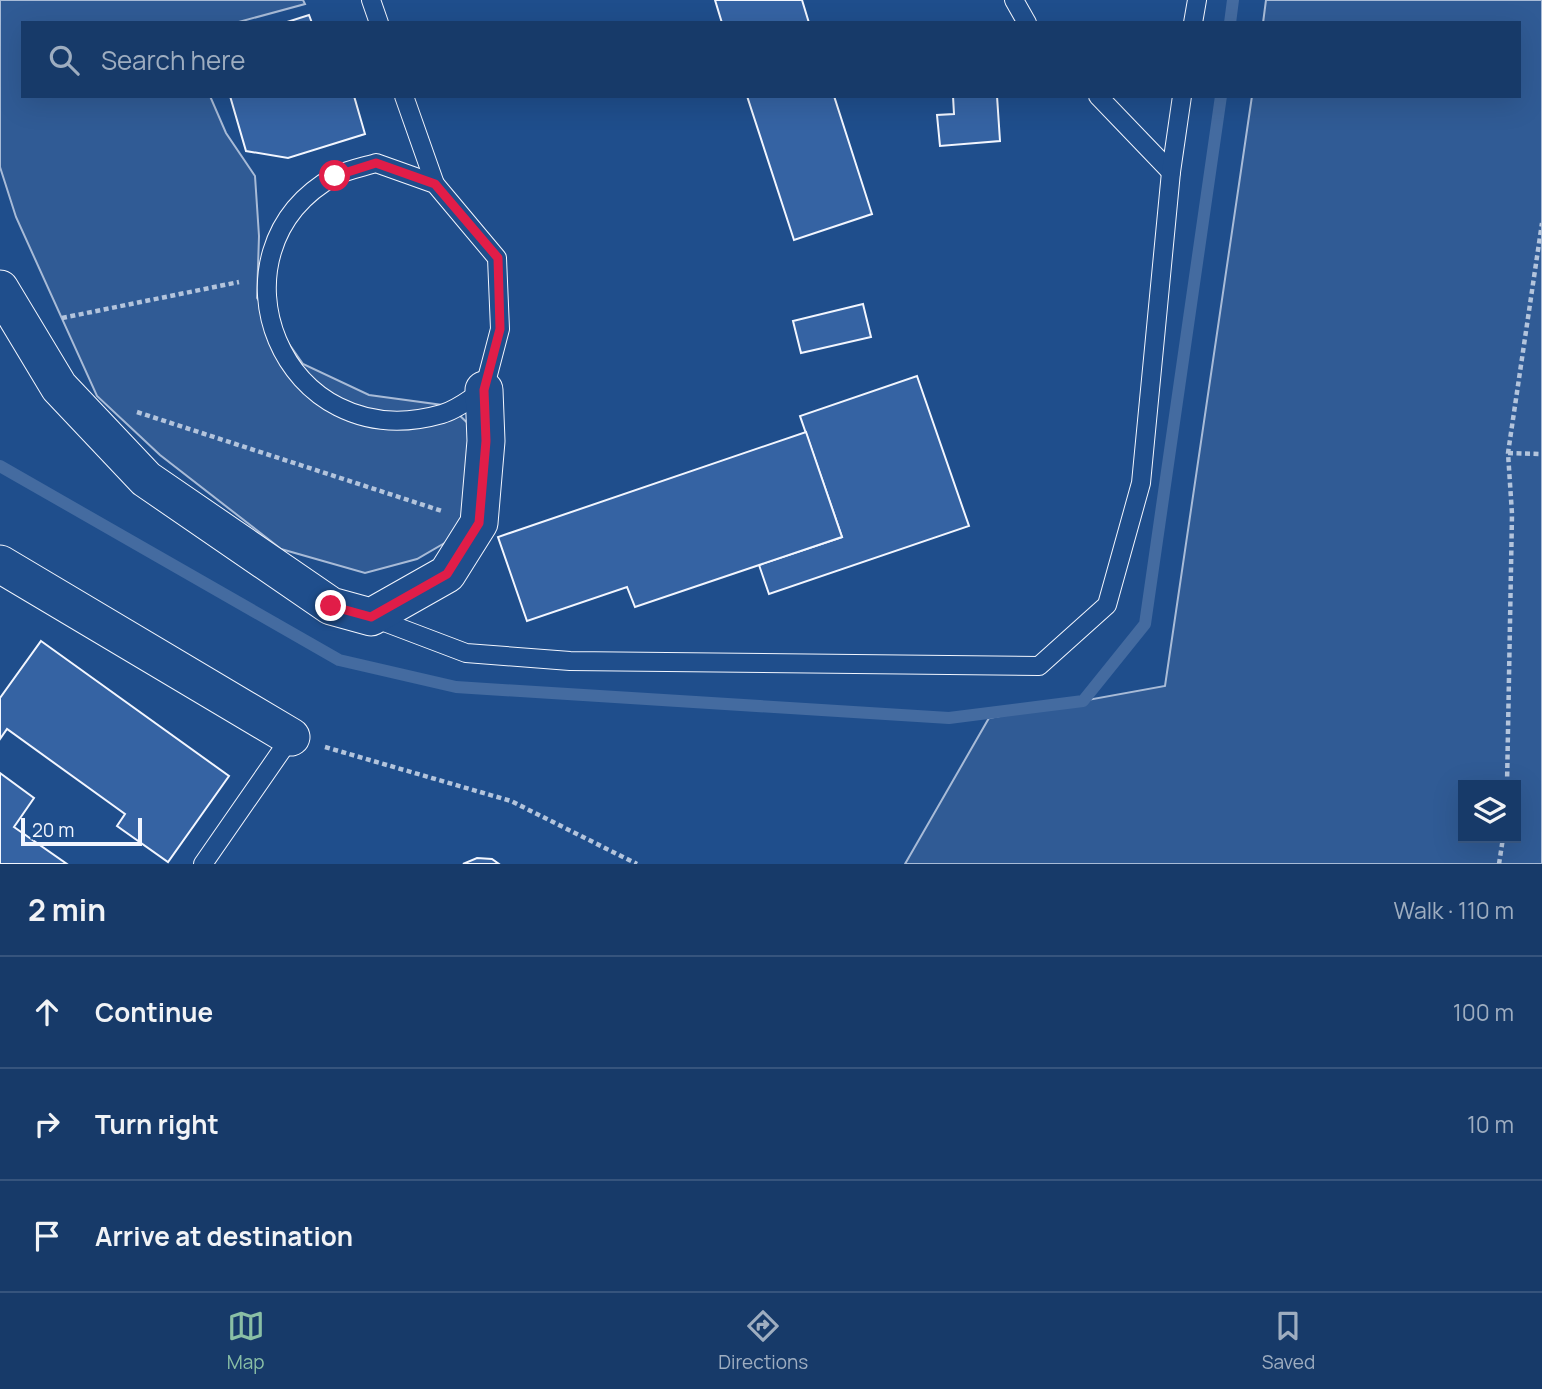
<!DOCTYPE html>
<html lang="en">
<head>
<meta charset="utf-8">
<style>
  body { margin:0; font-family:Manrope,sans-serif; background:#20416f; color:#f1f3f6 }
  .controls { position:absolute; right:21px; bottom:21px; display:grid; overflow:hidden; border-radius:0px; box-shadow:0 7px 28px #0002 }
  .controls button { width:63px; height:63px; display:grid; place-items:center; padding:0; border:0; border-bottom:2px solid #36547d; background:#173a69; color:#f1f3f6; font:35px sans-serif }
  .scale { position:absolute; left:21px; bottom:18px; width:121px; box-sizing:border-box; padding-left:7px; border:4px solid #f2f6ff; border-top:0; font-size:19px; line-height:24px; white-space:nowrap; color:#f2f6ff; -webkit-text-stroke:5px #1f4e8c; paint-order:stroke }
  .stop { position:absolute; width:21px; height:21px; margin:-16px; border:5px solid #e11d48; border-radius:50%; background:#fff }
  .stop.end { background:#e11d48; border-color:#fff; box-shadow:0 2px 7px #0008 }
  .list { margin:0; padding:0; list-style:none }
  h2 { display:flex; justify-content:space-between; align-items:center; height:91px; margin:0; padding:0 28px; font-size:30px }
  h2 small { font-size:23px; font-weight:400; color:#9eadc0 }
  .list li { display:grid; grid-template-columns:46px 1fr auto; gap:21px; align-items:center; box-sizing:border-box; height:112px; padding:0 28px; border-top:2px solid #36547d }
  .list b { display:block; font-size:26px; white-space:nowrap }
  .list em { font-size:23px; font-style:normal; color:#9eadc0 }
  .icon { flex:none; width:38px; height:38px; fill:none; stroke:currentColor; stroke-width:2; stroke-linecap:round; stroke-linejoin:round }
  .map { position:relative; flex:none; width:1542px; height:864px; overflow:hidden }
  .search { position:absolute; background:#173a69; box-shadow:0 7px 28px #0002; left:21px; right:21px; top:21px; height:77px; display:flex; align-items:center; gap:18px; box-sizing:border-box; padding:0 24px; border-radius:0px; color:#9eadc0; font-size:26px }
  .sheet { height:427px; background:#173a69 }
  nav { display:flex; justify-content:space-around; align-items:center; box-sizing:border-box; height:98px; border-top:2px solid #36547d; background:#173a69; font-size:19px; color:#9eadc0 }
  nav a { display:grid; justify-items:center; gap:4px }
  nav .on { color:#8abfa5 }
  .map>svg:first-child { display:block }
  .built { fill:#305b95; stroke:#a8bbd7; stroke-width:2; fill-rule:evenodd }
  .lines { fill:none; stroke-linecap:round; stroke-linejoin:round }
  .stream { stroke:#446ba0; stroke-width:12 }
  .building { fill:#3563a3; stroke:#f2f6ff; stroke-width:2 }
  .service-casing { stroke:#f2f6ff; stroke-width:20 }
  .minor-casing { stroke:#f2f6ff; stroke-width:39 }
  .path { stroke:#b3c4dc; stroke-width:4.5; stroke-dasharray:5 3.5; stroke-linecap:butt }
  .service { stroke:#1f4e8c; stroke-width:18 }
  .minor { stroke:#1f4e8c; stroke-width:37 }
  .route { stroke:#e11d48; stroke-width:9 }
</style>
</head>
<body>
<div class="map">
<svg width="1542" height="864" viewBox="0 0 1542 864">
  <rect width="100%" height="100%" fill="#1f4e8c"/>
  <!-- built -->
  <g class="built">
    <path d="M0,0h303l2,4 -70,19h-212v73h187l16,37 29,43 4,60 -2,62 46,66 66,31 81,11 36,35 -7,82 -62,36 -52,14 -84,-24 -121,-94 -63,-59 -81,-179 -16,-50z"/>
    <path d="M1266,0h276v864h-637l84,-146 176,-32 87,-590h267v-73h-256zM1463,785h53v53h-53z"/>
  </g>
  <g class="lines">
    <!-- stream -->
    <g class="stream">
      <path d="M1230,23l3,-23"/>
      <path d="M0,466l339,194 117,27 493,31 134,-17 62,-77 76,-528"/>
    </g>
  </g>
  <!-- building -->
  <g class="building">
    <path d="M715,0h87l7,23h-87z"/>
    <path d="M309,15l3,8h-28z"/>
    <path d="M230,96h124l11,38 -77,24 -42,-7z"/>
    <path d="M747,96h87l38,118 -78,26z"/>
    <path d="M953,96h44l3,45 -60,5 -3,-31 17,-1z"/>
    <path d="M863,304l8,33 -70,16 -8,-32z"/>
    <path d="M917,376l52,150 -200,68 -10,-29 83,-28 -42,-121z"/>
    <path d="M806,432l36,105 -207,70 -8,-20 -100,34 -29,-84z"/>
    <path d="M41,641l188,135 -61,86 -51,-36 8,-12 -118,-85 -7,10v-41z"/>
    <path d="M0,773l34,25 -20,29 53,37h-67z"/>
    <path d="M477,858l15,1 7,5h-36z"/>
  </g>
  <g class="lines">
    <defs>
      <g id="service">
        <path d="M371,0l8,23"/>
        <path d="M1014,0l13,23"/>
        <path d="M1193,23l4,-23"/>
        <path d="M404,96l31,88"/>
        <path d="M1098,96l73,76"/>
        <path d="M376,163l59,21 62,74 3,71 -16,61c-13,8 -27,20 -42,24 -161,46 -242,-163 -107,-238 12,-6 28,-9 41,-13z"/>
        <path d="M371,617l95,36 104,8 469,5 68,-61 34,-122 30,-311 11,-76"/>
        <path d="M203,864l88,-127"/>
      </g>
      <g id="minor">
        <path d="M0,289l59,98 87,92 185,127 40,11 76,-43 32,-51 7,-82 -2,-51"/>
        <path d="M0,564l291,173"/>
      </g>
    </defs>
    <!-- service casing -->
    <use href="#service" class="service-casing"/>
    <!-- minor casing -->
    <use href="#minor" class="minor-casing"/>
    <!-- path -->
    <g class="path">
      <path d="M62,318l177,-36"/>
      <path d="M137,412l305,99"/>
      <path d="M1508,453l34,1"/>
      <path d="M325,747l186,54 126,63"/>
      <path d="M1507,785l5,-271 -4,-61 34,-230"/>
      <path d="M1499,864l4,-26"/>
    </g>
    <!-- service -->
    <use href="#service" class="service"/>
    <!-- minor -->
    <use href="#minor" class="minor"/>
  </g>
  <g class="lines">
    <!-- route -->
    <path class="route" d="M331,606l40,11 76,-43 32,-51 7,-82 -2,-51 16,-61 -2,-71 -63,-74 -59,-21 -41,13"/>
  </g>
</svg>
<div class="controls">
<button><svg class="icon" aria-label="layers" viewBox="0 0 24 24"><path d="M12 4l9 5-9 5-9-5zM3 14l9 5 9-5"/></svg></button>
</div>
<div class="scale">20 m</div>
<div class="stop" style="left:335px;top:176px"></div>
<div class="stop end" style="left:331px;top:606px"></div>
<div class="search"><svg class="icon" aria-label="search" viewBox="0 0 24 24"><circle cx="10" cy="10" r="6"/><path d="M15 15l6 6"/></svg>Search here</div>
</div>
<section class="sheet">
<h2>2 min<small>Walk · 110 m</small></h2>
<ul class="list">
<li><svg class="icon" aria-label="ahead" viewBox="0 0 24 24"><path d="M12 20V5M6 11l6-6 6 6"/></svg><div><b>Continue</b></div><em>100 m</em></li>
<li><svg class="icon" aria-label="right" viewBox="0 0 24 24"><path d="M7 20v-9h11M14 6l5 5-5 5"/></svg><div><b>Turn right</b></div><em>10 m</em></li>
<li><svg class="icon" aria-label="arrive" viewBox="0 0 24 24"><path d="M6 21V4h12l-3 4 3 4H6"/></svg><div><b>Arrive at destination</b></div></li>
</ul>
</section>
<nav>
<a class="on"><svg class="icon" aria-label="map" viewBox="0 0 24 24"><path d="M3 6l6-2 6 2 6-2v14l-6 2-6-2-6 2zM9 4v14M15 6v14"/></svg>Map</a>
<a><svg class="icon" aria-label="directions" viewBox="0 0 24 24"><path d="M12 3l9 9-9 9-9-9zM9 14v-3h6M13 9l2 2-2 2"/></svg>Directions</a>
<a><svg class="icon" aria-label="saved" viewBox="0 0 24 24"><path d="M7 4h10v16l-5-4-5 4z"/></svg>Saved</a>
</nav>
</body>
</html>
